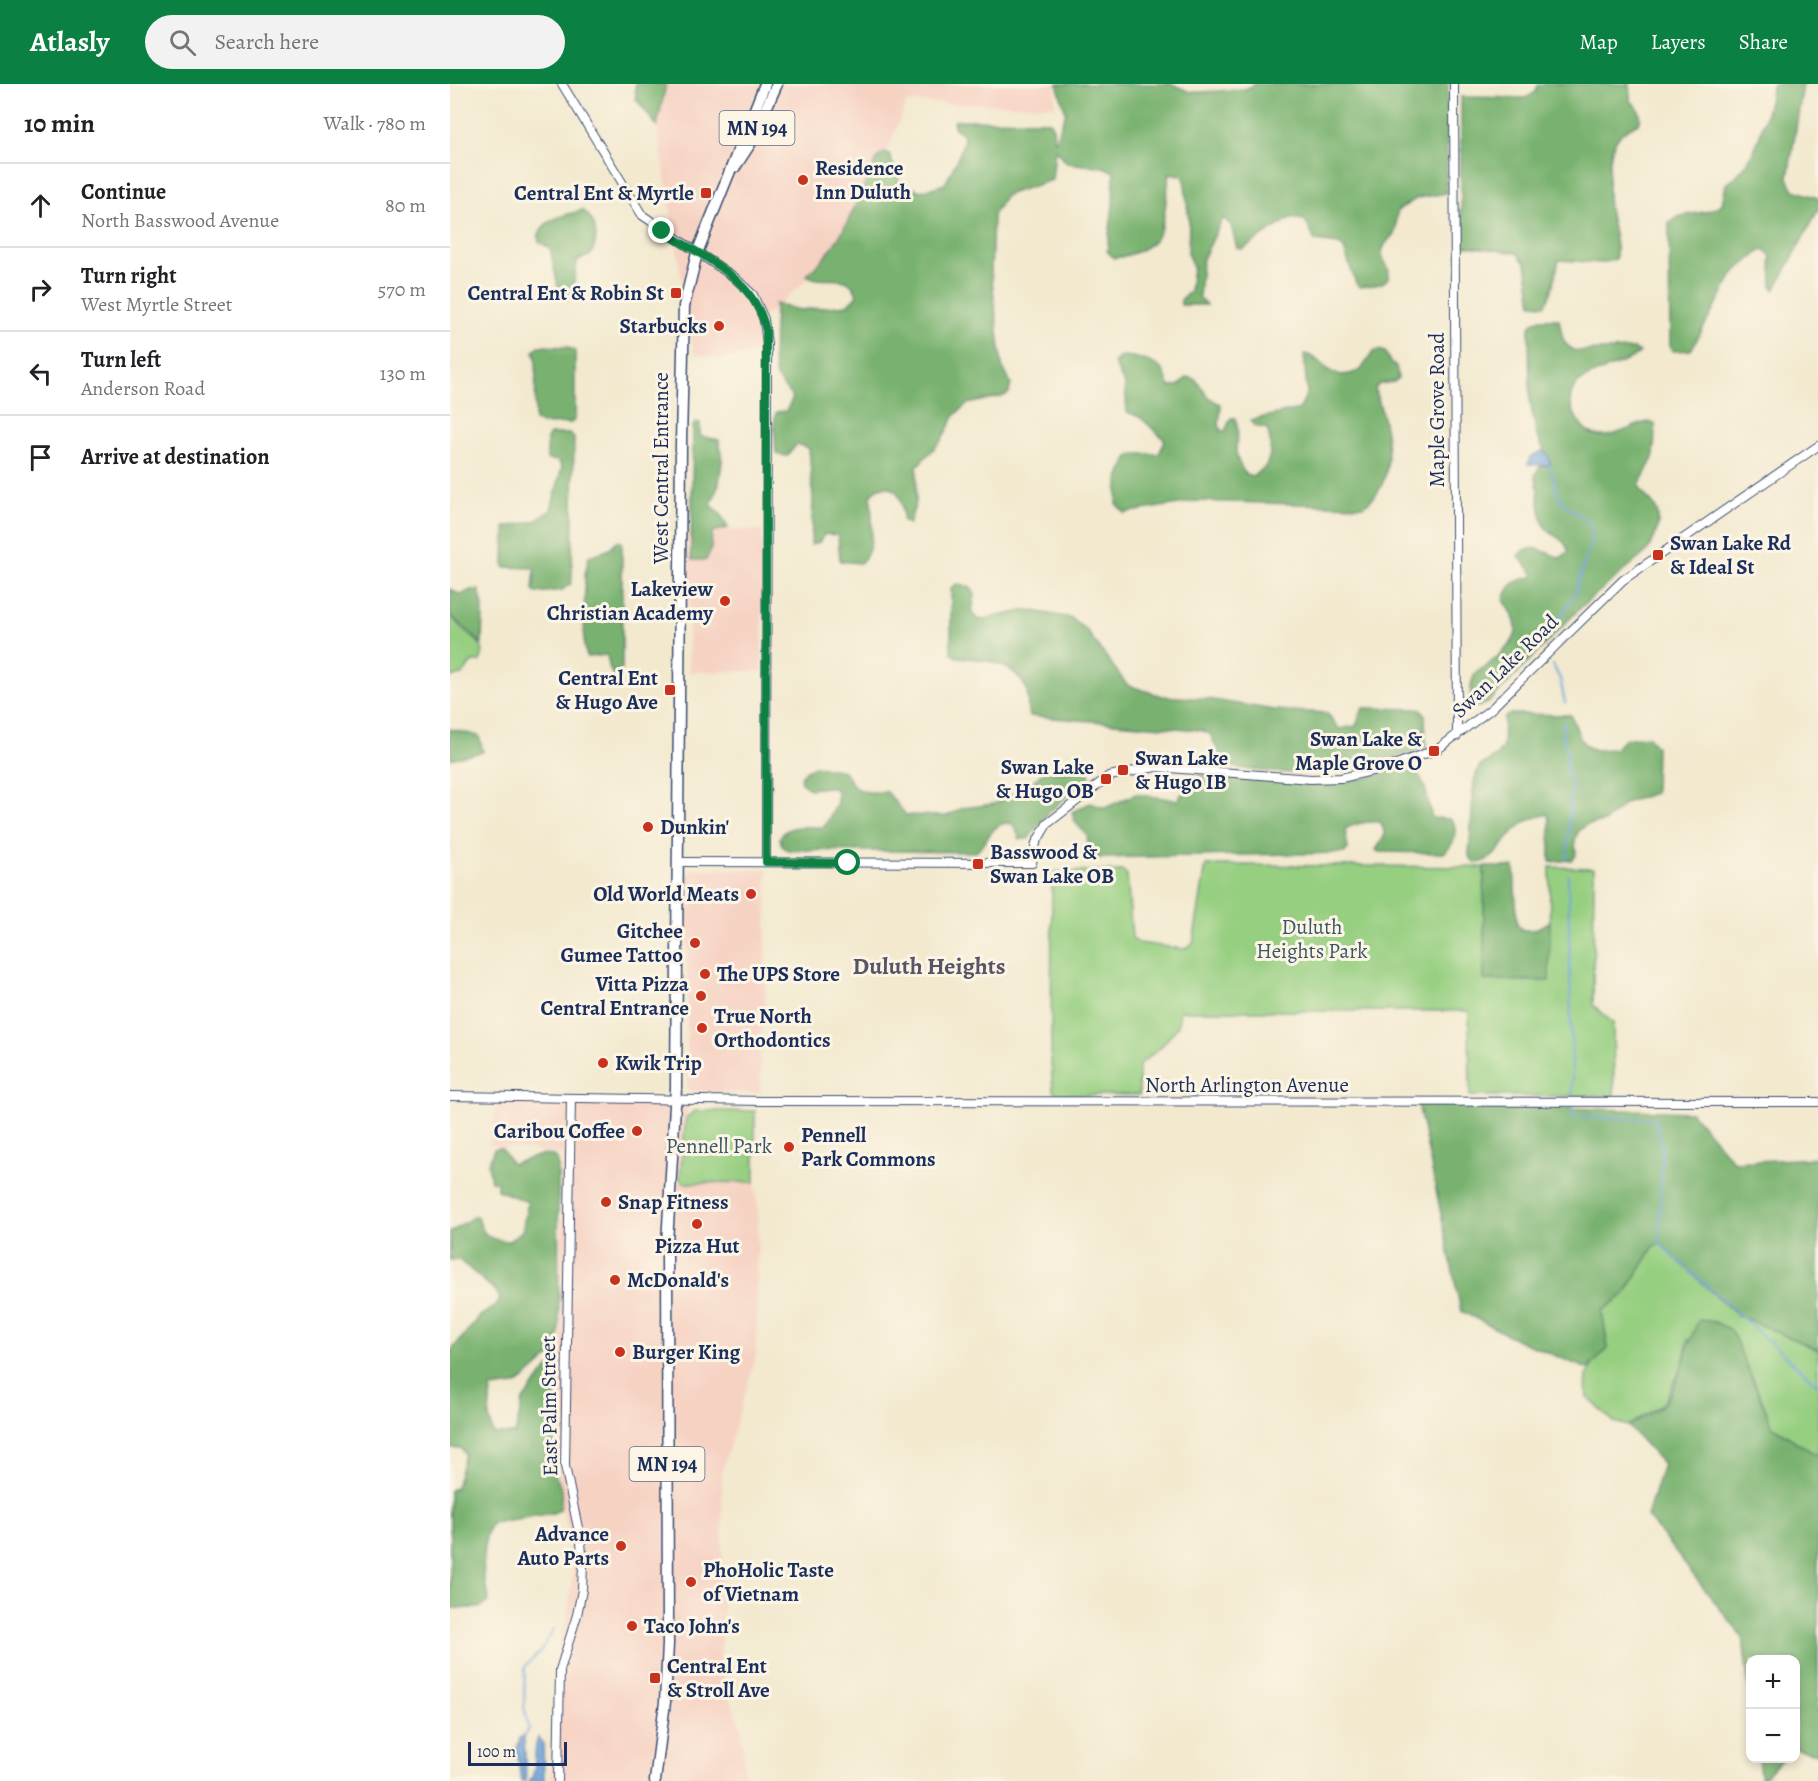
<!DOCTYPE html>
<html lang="en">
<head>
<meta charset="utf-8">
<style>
  body { margin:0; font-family:Alegreya,serif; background:#f2f2f2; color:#202124 }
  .controls { position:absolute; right:18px; bottom:18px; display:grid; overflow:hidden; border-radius:12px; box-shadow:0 3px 9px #0003 }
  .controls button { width:54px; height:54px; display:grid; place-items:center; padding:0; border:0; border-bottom:2px solid #e0e0e0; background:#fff; color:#202124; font:30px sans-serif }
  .scale { position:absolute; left:18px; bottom:15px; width:99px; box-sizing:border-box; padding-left:6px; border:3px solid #1b2f5e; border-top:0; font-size:16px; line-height:21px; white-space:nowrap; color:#1b2f5e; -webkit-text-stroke:4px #fcf5e5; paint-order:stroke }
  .stop { position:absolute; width:18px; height:18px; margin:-14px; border:4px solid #0b8043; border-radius:50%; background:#fff }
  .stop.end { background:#0b8043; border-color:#fff; box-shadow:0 2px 6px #0008 }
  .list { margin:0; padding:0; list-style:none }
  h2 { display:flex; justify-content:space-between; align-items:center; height:78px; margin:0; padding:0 24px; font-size:26px }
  h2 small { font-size:20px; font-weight:400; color:#757577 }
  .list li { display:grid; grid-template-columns:39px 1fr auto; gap:18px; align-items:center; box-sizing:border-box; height:84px; padding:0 24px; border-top:2px solid #e0e0e0 }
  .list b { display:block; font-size:22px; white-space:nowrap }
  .list p { margin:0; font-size:20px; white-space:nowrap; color:#757577 }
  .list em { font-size:20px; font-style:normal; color:#757577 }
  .icon { flex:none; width:33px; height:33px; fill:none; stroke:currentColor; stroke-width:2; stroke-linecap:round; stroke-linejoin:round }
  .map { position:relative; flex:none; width:1368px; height:1697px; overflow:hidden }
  header { display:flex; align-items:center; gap:36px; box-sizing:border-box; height:84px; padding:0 30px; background:#0b8043; color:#fff }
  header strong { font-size:28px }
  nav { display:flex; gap:33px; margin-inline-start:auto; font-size:21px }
  .search { width:420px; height:54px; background:#f2f2f2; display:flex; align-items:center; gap:15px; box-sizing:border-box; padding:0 21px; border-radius:33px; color:#757577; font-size:22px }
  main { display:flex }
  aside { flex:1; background:#fff }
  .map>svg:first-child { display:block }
  .built { fill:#f6d2c3 }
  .green { fill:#97cf81; stroke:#597f70; stroke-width:1.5 }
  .forest { fill:#79b26f; stroke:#4a7066; stroke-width:1.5 }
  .water { fill:#6fa3dc; stroke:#45699d; stroke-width:1.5 }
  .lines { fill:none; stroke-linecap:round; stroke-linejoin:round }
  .stream { stroke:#6fa3dc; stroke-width:2 }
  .secondary-casing { stroke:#3b4b6f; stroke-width:10 }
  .highway-casing { stroke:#3b4b6f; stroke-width:13 }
  .secondary { stroke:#fff; stroke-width:8 }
  .highway { stroke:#fff; stroke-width:10 }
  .route { stroke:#0b8043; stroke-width:8 }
  .poi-dot { fill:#c8321e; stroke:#fcf5e5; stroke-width:2 }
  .labels { text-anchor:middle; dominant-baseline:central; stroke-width:6; stroke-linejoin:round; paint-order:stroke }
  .shield { fill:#fcf5e5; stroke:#5e6a86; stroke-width:1.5 }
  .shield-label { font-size:20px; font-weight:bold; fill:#1b2f5e }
  .poi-label { font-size:21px; font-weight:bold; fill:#1b2f5e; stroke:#fcf5e5; text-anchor:start }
  .street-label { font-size:21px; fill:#1b2f5e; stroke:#fcf5e5 }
  .park-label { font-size:21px; fill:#3a5767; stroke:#fcf5e5 }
  .quarter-label { font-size:24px; font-weight:bold; fill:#585467; stroke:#fcf5e5 }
</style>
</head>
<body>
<header>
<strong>Atlasly</strong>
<div class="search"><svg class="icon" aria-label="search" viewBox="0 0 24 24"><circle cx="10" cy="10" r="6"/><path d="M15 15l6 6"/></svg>Search here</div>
<nav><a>Map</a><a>Layers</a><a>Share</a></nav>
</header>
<main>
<aside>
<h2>10 min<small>Walk · 780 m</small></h2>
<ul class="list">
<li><svg class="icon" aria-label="ahead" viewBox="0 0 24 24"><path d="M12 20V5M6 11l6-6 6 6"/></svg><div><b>Continue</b><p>North Basswood Avenue</p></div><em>80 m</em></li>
<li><svg class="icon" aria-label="right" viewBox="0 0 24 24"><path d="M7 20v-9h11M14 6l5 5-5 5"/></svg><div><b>Turn right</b><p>West Myrtle Street</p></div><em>570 m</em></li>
<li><svg class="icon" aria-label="left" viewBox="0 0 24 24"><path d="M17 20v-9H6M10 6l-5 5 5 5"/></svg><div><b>Turn left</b><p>Anderson Road</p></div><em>130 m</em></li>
<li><svg class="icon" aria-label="arrive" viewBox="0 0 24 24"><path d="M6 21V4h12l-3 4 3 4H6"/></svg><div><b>Arrive at destination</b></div></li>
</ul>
</aside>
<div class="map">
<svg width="1368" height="1697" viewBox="0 0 1368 1697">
  <rect width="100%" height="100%" fill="#fcf5e5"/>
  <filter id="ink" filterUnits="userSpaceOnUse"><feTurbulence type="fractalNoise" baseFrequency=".0167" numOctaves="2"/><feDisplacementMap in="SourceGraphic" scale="12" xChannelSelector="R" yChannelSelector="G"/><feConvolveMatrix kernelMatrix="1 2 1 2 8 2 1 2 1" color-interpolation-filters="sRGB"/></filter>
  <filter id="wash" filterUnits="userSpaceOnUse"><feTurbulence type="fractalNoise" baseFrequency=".008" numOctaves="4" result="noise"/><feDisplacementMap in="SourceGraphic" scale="24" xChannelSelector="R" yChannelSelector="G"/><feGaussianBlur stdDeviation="1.35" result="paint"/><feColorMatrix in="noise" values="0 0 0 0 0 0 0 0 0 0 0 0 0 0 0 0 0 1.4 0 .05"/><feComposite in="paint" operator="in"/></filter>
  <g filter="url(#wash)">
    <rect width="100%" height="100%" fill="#f2e9cf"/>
    <!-- built -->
    <g class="built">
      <path d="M216,0h389v22l-148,-4 -49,120 -41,48 -45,42 -13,6 5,18 -1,15 -36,8 -33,-5 -37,-228z"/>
      <path d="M238,446h74v141l-73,1z"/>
      <path d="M251,785l66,1 -2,153 -4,4 -1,66 -68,-1 -5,-3v-211l4,-8z"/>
      <path d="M47,1018l191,4 -8,72 3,5 72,-1 3,26 -2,148 -34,115 1,138 -3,63 22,58 3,51h-195l10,-147 6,-10 9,-65 -16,-65 4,-340 -73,-9z"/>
    </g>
    <!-- green -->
    <g class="green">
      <path d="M0,531c5,5 9,11 14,15 10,9 26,16 15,32h-7l-10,13 -12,2z"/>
      <path d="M756,781l278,2 1,113 64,1 1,-114 44,1 -1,137 20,18 1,73h-144l-1,-85h-289l-2,15 -17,21 -22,18v30h-79l-7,-4 -2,-31 1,-184 2,-4 69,-1 4,4 5,63 6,5 47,6 8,-6z"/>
      <path d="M245,1027h60v71l-72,1 -3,-5 6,-60z"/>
      <path d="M1209,1159l78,71 81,36v106l-45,-29 -21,-51 -64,-36 -5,24 -19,39 -36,23 -14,-4 -27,-25c-3,-27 3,-30 21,-49l-6,-37 23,-17 28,-47z"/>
    </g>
    <!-- forest -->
    <g class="forest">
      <path d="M185,0h31l-9,42 -21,-27z"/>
      <path d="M607,0h115l18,8h13l42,-3 11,-5h192l-2,109 -29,5 -19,12c-3,7 -1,12 -2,19 -2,9 -13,12 -14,24 -1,6 3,8 5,13 9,19 -15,20 -27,21l-4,-4 -12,-34 -5,-5 -24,-3 -10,-21 -15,-2 -47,31 -6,-1 -6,-23 -8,-7 -21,43 -3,36 7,8h-25v-5l9,-9 3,-24 -5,-12 1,-34 -5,-45 -14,-3c-9,46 2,76 -56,85l-7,-7 6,-45 1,-34 -10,-5 -37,-4 -12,-14 -3,31 -46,15 -13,20 -2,57 11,94 9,17 -2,10 -5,3 -37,8 -12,11 -14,26 -24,25 -1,36 -7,22 -6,-3c0,-13 -2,-37 -20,-34 -6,1 -8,3 -12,8 0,19 6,55 -11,68l-20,-2 -2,-26 -13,-1 -6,8 -8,3 2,-46 -4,-51 -12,-4 -10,12 -11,-2 -2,-30 2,-12 10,-1 7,-13 -17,-21 -3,-18 2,-55 25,6 47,-5 10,-10c-8,-27 -35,-8 -50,-20 41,-36 47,-73 71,-118l6,-4 5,1 11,29 21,8 24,-7c7,-14 18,-33 19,-48l-10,-9 -1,-5 5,-2 90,1 4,3 3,17 11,-28z"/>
      <path d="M1088,0h92v16c7,7 12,11 10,22 -9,5 -20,10 -25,20 -7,13 -8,51 -6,66 2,17 9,33 7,51l-13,4 -44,-3 -8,33 -6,12 -13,-1 -6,-40 -9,-11 -56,-8v-148l65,1 10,-6z"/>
      <path d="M1323,0h30l-15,94 6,12 24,8v12l-42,78 -2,2 -2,-5 -1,-29 -7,-6 -4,1 -26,22 -43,77 -18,1 -3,-3 -1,-126c16,-12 37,-5 53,-18l4,-20c32,-20 39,-66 47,-100z"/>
      <path d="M133,126c14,12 16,28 8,45l-14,6 -5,36 -7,2 -6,-7 -9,-44 -11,-6 -1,-5c5,-19 28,-22 45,-27z"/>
      <path d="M1109,235c3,16 2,27 18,32l56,-2 7,3c-23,22 -91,20 -63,67 25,41 61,-6 78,5l-1,32 -15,29c3,10 8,11 14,19 11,14 2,37 -8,49l-63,53 -94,97 -10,4 -8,-6c1,-9 0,-21 6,-28 3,-3 8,-5 12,-8 25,-23 40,-30 16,-65 5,-16 12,-21 28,-23l2,-3 -16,-18c11,-15 27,-4 42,2l8,-6c-1,-13 -15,-15 -22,-24 -9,-14 -6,-38 -11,-53l5,-8 11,-3 -14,-28 -7,-34 -1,-72c4,-14 18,-11 30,-11z"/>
      <path d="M89,262l28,1 8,4v68l-4,4 -28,1 -8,-3 1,-61 -2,-9z"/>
      <path d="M928,266l7,2 6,12 5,2 2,12 -4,4 -15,2 -4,5c11,34 27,93 -12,117l-167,-5 -71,12 -8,-8 1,-23 9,-24 7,-4h25l6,-14 -25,-23 -13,-5 -2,-27 -11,-22 7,-7c11,0 34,5 41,14 4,4 5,12 8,17l10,-2 7,-8 9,3 12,17 13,8 -2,19 2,7h4l6,-13h4c9,23 -9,29 11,57l7,1c3,-3 10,-6 12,-9 7,-10 7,-30 1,-39l-12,-2 -3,-6 49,-11 7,-17 -3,-38c21,3 22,32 57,16l12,-18z"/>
      <path d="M245,338l5,1v13l19,4 3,21 -3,22 -8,22 9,8 8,15 -16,4 -1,17 -5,11h-14l-1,-5 2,-128z"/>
      <path d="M100,350h19l5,4 -2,139 -1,6 -9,7 -26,3 -3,-3 2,-22 -31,-1 1,-40 30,-6 16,-11 11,-43 -4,-6 -11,-2v-20z"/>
      <path d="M167,457l4,1 1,6v121l-6,9 -6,-8 -3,-15 -20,2 -3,-11 1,-71 4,-19 19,-6z"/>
      <path d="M506,500l15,4 4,6 -3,19 6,7 50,-10 43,8 16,13 40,54 35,11 46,3 66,11 53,3 12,16 17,-3 7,-18 57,1 5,6 1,33c-70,24 -127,33 -201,17l-15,-31 -10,-4 -170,-14c-5,-9 0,-18 -4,-28 -13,-27 -44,-29 -70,-31l-5,-4v-65z"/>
      <path d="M0,505l11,6 10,-5h8l4,16 -1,38 -32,-29z"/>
      <path d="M1060,630l61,1 10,25 7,7 8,3 19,-1 10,-10 22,-3 9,10 -1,47 -28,9 -23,20 -19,3 -7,7 -3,9 1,14 -4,5 -22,2v-42l-2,-6c-13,3 -25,7 -34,17 -11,12 -20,32 -39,32l-6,-7 5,-75 5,-14 17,-11 7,-9 1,-29z"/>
      <path d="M0,645l29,7 4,16 -33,7z"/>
      <path d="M365,682l29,5 11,17 12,4h20l19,23 41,1 16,-8 31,-4 30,-16 20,-16 42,-2 4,6 -42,37 -20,26h-8l-7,-15c-20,-5 -24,16 -37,28l-188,-2 -6,-4 -2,-8c7,-16 30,-10 44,-11l13,-24v-13l-8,-3 -19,2 -9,-6 -1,-5 5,-7z"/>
      <path d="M956,684c20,0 21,34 26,50l18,1 4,4c3,14 0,21 -10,30l-65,-1 -3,-2 9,-15 -4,-13c-12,-1 -25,1 -36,7l3,20 -4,4 -249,5 -6,-3 -2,-20 -12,-13 -3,-10 18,-9 15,5 31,-14 41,6 20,-24 5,-1 118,10 41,-6z"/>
      <path d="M1034,783h30l3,57 6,6h10l17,-8 -1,59 -65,-1z"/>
      <path d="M968,1019l273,9 43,50 84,-4v192l-81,-35 -78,-72 -6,5 -28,46 -23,17 6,37 -20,21 -66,-27 -61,-31z"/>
      <path d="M51,1064l11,16 32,-10 12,3 2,6 1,170 -3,18 -33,29 -8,5 -24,3 -2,29 4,17h22l8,-34 25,-32 8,-2 -3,102 9,23 -2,19 -7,3 -61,10c-9,10 -10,47 -7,61 2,8 5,9 3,18l-9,6h-29v-118l6,-2 9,-34 -4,-6h-11v-96l30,-36 14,-9 6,-7 -3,-8 -38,-32h-9v-27l24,-17 4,2c5,19 12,22 31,23l13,-10 6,-29 -31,-12v-8l-6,-1 -3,-17 6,-15z"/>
      <path d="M1249,1236l16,2 16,8 42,97 45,29v298l-22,-5v-89h-46v40l-7,-62 -96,-122 16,-52 -35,-38c11,-7 28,-14 36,-23 17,-20 22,-60 35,-83z"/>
      <path d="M1308,1674h24v1l-21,22z"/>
    </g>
    <!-- water -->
    <g class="water">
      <path d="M1092,367l6,3 2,12 -22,-2 2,-7z"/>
      <path d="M74,1651l2,46h-5l-4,-32 3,-11z"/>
      <path d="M88,1653l5,7 1,37h-15c10,-9 3,-32 9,-44z"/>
    </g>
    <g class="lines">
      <!-- stream -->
      <g class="stream">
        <path d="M1099,552l26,-43 18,-58c-5,-23 -21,-19 -32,-35 -6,-9 -7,-24 -11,-34"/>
        <path d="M1103,581l7,14 5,24"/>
        <path d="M1114,637l-2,13 5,18v22l5,9 -5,75"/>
        <path d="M1118,791l5,242 82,2 7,28 -3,96 159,142"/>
        <path d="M74,1652l5,-8 -5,-22 1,-40 14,-13 15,-24"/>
      </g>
    </g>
  </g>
  <g filter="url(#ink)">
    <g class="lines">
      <defs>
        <g id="secondary">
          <path d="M112,0l80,131 92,62 19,18 11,24 3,26 -1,517"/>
          <path d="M1004,0l3,652"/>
          <path d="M228,778l354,1 4,-20 11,-19 62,-48 47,-9 155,12 30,-1 44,-10 53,-19 53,-40 132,-129 195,-134"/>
          <path d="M0,1012l313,5 1055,1"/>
          <path d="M108,1697l2,-111 17,-55 5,-25 1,-25 -2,-23 -16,-76 6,-368"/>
        </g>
        <g id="highway">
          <path d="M285,83l15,-23 27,-60"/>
          <path d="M205,1697l10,-79 3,-58 -1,-401 9,-155 5,-645 3,-137 13,-53 68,-169"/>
        </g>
      </defs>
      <!-- secondary casing -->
      <use href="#secondary" class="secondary-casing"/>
      <!-- highway casing -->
      <use href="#highway" class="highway-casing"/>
      <!-- secondary -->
      <use href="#secondary" class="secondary"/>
      <!-- highway -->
      <use href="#highway" class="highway"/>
    </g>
  </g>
  <g class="lines" filter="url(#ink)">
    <!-- route -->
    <path class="route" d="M212,147c42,26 94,48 104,100v531l82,1"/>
  </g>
  <!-- markers -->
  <g class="poi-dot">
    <circle cx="353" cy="96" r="6"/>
    <rect x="250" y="103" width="12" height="12" rx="3"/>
    <rect x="220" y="203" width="12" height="12" rx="3"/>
    <circle cx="269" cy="242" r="6"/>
    <rect x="1202" y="465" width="12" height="12" rx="3"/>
    <circle cx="275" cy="517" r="6"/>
    <rect x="214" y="600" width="12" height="12" rx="3"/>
    <rect x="978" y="661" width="12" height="12" rx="3"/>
    <rect x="667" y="680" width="12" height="12" rx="3"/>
    <rect x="650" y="689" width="12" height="12" rx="3"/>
    <circle cx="198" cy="743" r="6"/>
    <rect x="522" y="774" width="12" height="12" rx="3"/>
    <circle cx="301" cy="810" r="6"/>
    <circle cx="245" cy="859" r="6"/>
    <circle cx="255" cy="890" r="6"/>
    <circle cx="251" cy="912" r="6"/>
    <circle cx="252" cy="944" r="6"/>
    <circle cx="153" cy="979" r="6"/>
    <circle cx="187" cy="1047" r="6"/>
    <circle cx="339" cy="1063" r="6"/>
    <circle cx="156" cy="1118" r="6"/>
    <circle cx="247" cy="1140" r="6"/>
    <circle cx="165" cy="1196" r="6"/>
    <circle cx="170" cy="1268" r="6"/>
    <circle cx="171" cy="1462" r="6"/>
    <circle cx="241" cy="1498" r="6"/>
    <circle cx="182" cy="1542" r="6"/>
    <rect x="199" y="1588" width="12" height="12" rx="3"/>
  </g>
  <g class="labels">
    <!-- shield labels -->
    <g class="shield">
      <rect x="269.5" y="27" width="75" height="34" rx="4.5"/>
      <rect x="179.5" y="1363" width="75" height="34" rx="4.5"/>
    </g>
    <g class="shield-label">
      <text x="307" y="44">MN 194</text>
      <text x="217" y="1380">MN 194</text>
    </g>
    <!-- poi labels -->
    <g class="poi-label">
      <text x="365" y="84">Residence<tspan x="365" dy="24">Inn Duluth</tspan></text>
      <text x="244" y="109" text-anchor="end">Central Ent &amp; Myrtle</text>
      <text x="214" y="209" text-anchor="end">Central Ent &amp; Robin St</text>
      <text x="257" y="242" text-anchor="end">Starbucks</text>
      <text x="1220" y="459">Swan Lake Rd<tspan x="1220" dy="24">&amp; Ideal St</tspan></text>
      <text x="263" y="505" text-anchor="end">Lakeview<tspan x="263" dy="24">Christian Academy</tspan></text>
      <text x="208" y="594" text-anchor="end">Central Ent<tspan x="208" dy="24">&amp; Hugo Ave</tspan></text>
      <text x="972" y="655" text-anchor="end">Swan Lake &amp;<tspan x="972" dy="24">Maple Grove O</tspan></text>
      <text x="685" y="674">Swan Lake<tspan x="685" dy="24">&amp; Hugo IB</tspan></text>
      <text x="644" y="683" text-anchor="end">Swan Lake<tspan x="644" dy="24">&amp; Hugo OB</tspan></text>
      <text x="210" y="743">Dunkin'</text>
      <text x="540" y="768">Basswood &amp;<tspan x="540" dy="24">Swan Lake OB</tspan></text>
      <text x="289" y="810" text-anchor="end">Old World Meats</text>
      <text x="233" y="847" text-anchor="end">Gitchee<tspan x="233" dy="24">Gumee Tattoo</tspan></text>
      <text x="267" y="890">The UPS Store</text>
      <text x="239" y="900" text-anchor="end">Vitta Pizza<tspan x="239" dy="24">Central Entrance</tspan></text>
      <text x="264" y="932">True North<tspan x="264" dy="24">Orthodontics</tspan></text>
      <text x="165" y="979">Kwik Trip</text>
      <text x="175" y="1047" text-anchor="end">Caribou Coffee</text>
      <text x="351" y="1051">Pennell<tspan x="351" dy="24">Park Commons</tspan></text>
      <text x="168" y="1118">Snap Fitness</text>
      <text x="247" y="1162" text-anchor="middle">Pizza Hut</text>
      <text x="177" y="1196">McDonald's</text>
      <text x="182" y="1268">Burger King</text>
      <text x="159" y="1450" text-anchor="end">Advance<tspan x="159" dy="24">Auto Parts</tspan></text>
      <text x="253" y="1486">PhoHolic Taste<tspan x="253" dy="24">of Vietnam</tspan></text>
      <text x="194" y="1542">Taco John's</text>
      <text x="217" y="1582">Central Ent<tspan x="217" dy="24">&amp; Stroll Ave</tspan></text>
    </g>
    <!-- street labels -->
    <g class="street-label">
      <text transform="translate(987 326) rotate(-90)">Maple Grove Road</text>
      <text transform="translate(211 384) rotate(-90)">West Central Entrance</text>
      <text transform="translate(1055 582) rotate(-44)">Swan Lake Road</text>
      <text x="797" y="1001">North Arlington Avenue</text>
      <text transform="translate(99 1322) rotate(-91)">East Palm Street</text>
    </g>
    <!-- park labels -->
    <g class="park-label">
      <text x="862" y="843">Duluth<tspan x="862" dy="24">Heights Park</tspan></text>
      <text x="269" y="1062">Pennell Park</text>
    </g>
    <!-- quarter labels -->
    <g class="quarter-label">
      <text x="479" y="882">Duluth Heights</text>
    </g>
  </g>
</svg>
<div class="controls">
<button>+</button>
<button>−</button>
</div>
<div class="scale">100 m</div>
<div class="stop" style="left:398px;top:779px"></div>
<div class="stop end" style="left:212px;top:147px"></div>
</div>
</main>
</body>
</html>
